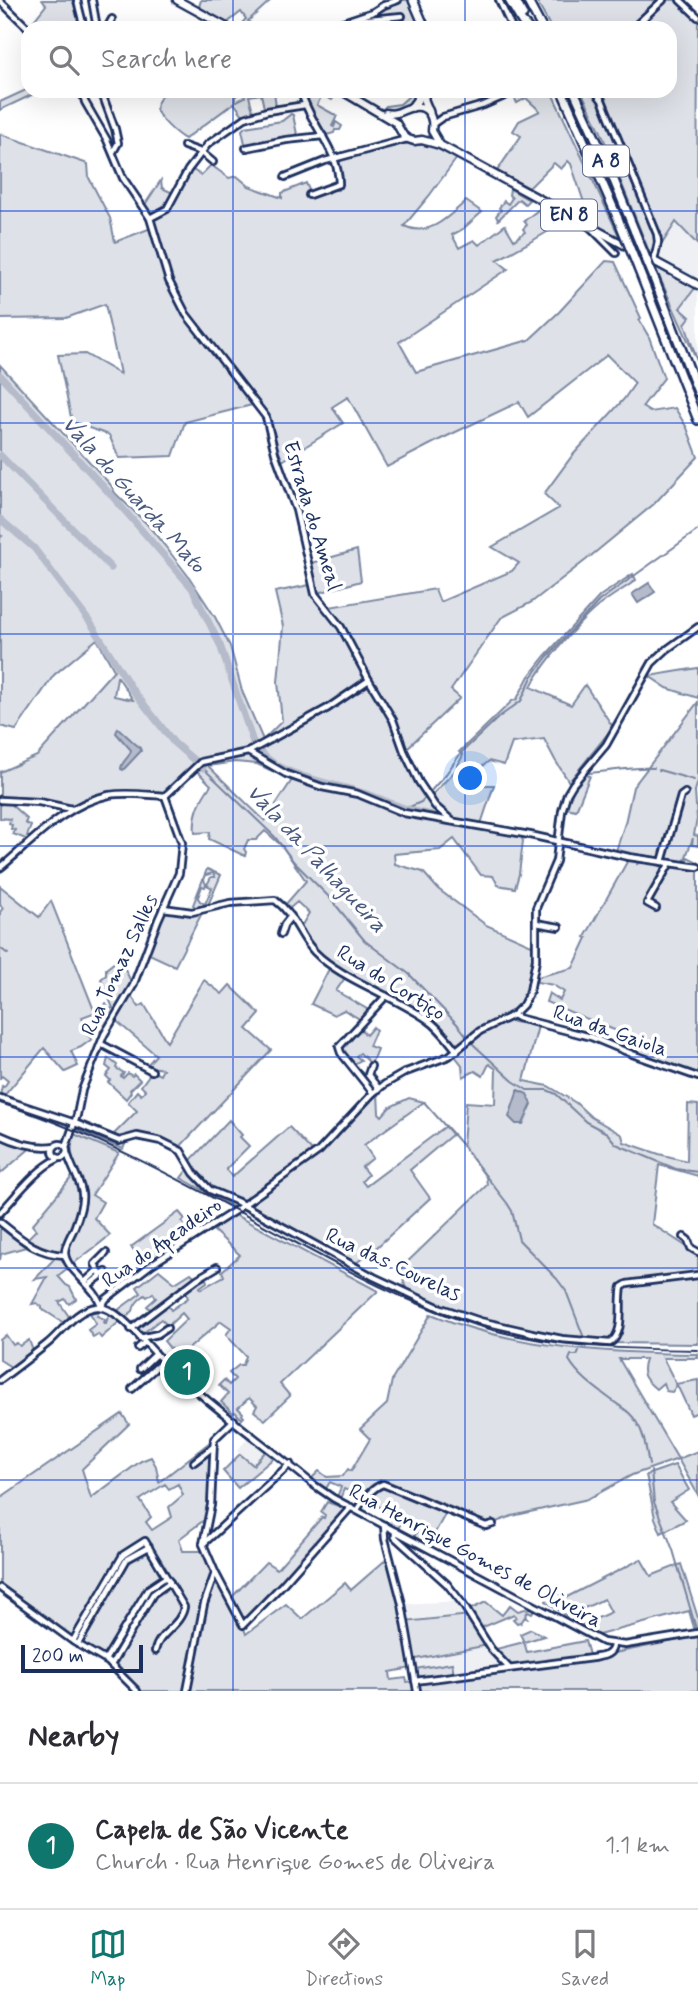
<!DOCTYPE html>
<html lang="en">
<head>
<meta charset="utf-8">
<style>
  body { margin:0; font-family:Mynerve,sans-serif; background:#f2f2f3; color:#2b2b33 }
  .scale { position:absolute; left:21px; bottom:18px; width:122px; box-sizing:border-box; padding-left:7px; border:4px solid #1b2f5e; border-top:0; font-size:19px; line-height:24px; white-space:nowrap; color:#1b2f5e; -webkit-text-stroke:5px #fff; paint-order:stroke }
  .you { position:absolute; left:471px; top:779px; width:24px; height:24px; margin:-18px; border:5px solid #fff; border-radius:50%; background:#1a73e8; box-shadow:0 0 0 10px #1a73e833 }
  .badge { display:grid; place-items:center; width:46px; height:46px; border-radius:50%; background:#0f766e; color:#fff; font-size:23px; font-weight:700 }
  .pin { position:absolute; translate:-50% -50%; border:4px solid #fff; box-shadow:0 2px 7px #0006 }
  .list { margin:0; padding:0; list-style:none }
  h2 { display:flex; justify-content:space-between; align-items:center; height:91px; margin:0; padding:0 28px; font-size:30px }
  h2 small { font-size:23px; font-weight:400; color:#7c7c81 }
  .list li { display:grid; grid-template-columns:46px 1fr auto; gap:21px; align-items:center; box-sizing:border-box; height:126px; padding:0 28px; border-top:2px solid #e1e1e2 }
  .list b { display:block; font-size:26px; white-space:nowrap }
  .list p { margin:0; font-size:23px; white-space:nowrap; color:#7c7c81 }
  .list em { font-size:23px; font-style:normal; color:#7c7c81 }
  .icon { flex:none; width:38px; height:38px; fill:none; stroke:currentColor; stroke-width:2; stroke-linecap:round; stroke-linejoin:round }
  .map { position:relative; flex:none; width:698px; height:1691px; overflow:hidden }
  .search { position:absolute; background:#fff; box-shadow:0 7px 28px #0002; left:21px; right:21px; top:21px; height:77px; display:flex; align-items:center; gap:18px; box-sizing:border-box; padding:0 24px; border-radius:21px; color:#7c7c81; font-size:26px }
  .sheet { height:217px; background:#fff }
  nav { display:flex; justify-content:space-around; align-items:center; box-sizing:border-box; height:98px; border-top:2px solid #e1e1e2; background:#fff; font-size:19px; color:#7c7c81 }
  nav a { display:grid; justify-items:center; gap:4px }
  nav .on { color:#0f766e }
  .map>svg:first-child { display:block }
  .built { fill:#eff0f4 }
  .green { fill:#dee1e7; stroke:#7c88a2; stroke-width:2; fill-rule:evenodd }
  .water { fill:#b5bbca; stroke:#77839f; stroke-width:2 }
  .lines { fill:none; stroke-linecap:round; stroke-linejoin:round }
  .stream { stroke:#77839f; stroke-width:2 }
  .river { stroke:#b5bbca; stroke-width:7 }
  .minor-casing { stroke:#1b2f5e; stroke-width:10 }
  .major-casing { stroke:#1b2f5e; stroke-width:11 }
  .highway-casing { stroke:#1b2f5e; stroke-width:12 }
  .minor { stroke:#fff; stroke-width:4.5 }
  .major { stroke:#fff; stroke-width:6 }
  .highway { stroke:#fff; stroke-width:7 }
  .rail { stroke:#1b2f5e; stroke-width:2 }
  .highway-bridge-casing { stroke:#1b2f5e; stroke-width:12; stroke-linecap:butt }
  .highway-bridge { stroke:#fff; stroke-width:7 }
  .grid { fill:none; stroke:#1d4ed8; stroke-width:2; stroke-opacity:0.55 }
  .labels { text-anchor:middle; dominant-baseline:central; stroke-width:7; stroke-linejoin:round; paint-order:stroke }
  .shield { fill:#fff; stroke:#5f6d8e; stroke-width:2 }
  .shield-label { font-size:19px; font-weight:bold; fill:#1b2f5e }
  .street-label { font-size:21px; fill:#1b2f5e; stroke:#fff }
  .water-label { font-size:23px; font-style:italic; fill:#49597e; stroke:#fff }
</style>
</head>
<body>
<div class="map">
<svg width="698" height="1691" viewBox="0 0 698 1691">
  <rect width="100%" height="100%" fill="#fff"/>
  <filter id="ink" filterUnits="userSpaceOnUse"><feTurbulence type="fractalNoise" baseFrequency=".0143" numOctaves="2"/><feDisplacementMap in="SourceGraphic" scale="14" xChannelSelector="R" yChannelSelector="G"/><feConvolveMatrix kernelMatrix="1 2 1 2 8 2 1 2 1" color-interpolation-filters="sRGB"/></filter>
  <g filter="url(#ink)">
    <!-- built -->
    <g class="built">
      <path d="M676,221l22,22v117l-19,-55 -20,-37 -2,-18z"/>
      <path d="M249,1436l17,14 -13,15 -16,-14z"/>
      <path d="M460,1601l10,14 -65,7 -3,-18z"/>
      <path d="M488,1645l21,23 -94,13 -4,-21z"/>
    </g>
    <!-- green -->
    <g class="green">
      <path d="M42,0h35l7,28h-56l18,-23z"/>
      <path d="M201,0h70l-23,21 6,6 2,-2 3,3 -21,-1 8,-8 -5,-7 -14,11 -28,-16z"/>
      <path d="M398,0h12l11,28h-8l-7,-5 -2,-6 -24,1 -5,10h-40l1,-3z"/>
      <path d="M536,0h150l-3,3 15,14 -1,227 -21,-22 -20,31 -6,1 -49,-122 -20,-41h89v-63h-119z"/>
      <path d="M28,89v2h12l-40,19v-8z"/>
      <path d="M164,91h77l-6,6v5l10,-5 -1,-4 3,-2h27l2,16 -12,1 -3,-14 -12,2 4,15 -10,4 -9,-12 -49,36c-8,-4 -28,-22 -29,-31 0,-5 6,-13 8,-17z"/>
      <path d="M302,91l35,1 -5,8 -10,-5 -5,10 20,11 -5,10 2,1 2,-5 6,4 -2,4h-5l-1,3 -11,3 -18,-31z"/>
      <path d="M402,91h16c-1,1 -5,11 -6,12 -7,7 -20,9 -29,6l3,-3 14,-2 9,-8 -9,-2z"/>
      <path d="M528,91h23l69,147 -23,-11 -7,-7 -19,-56 -3,-3 -7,8 -7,-6 -25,25 -32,-17 24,-35 -8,-5 6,-10 21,-10 -14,-13 -9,5 -3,-6z"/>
      <path d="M291,114l2,1 5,24 -52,9 -4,-18 3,-3 37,-6z"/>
      <path d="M0,134l88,30 1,14 21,40 5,24 36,-14 7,15 -5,-25 15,-7 23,-42 10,6 10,-10 18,13 8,-2 12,10 33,12v-5l24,-10 6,14 18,-5v-2h8l1,-6 -4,-25 74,-16 23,3 25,12 -28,38 -25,30c25,12 45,-10 62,-25l16,11 -19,17 -11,6 7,13 15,-8 5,5 26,-20 9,15 11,-8 -2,-3 4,-4 -3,-4 18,-14c10,5 15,7 25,13l-35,21 -35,19 11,9 -109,73 17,30 113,-32 30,-28 47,-51 9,1 26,56 -2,2 10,17 15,41 -22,29 8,5 25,-4 12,20 11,29 -44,47 -68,56 -54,42 -31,16 -50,72 9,8 -56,53 26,46 25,-26 8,-16 -4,-3 53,-51 5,-2 12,-23 16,-20 55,-60 33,-22 3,6c-10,8 -22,14 -32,22 -20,13 -63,64 -73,85l40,18 14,-20 28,42 -44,55 -14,-22 -11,-21 -32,4 -8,22 -15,-4 -19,16 -1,12 11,-4h14l-13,39 49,9 -45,-5 36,8 2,5 -4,33 -4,14 -17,-3 -5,-9 -12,-1 -27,-36 -14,11 -46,4 1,10 28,8 15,17 48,36 48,21 -8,48c-10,20 -32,24 -49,36 -6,4 -12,10 -17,14l-3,1 -27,-24 -83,-46 -11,16 36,21 -9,9 -19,-11 -10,5 -23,-11 20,-39 -21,-16 -11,-19 10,-17 -12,-11 -8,7 -4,-4 21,-24 -24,-35 -17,-15 -9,9h-8l-4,9 2,3 -1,4 -36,-17 1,-7 -15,1c-2,-19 5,-33 16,-48l-16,-16 2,-4 51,-13 8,-7 -8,4 -48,11 -36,34 -53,1 -34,12 -55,42 -1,-3 4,-3 1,-4 -13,-5 2,-4 -4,-1 1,-4 -3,-1 1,-5 -10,-1v-46l37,-16 77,-86 -17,-31 -43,36 -38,55 -16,-4v-188l2,-2 -2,-1v-170l111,120 4,8 32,31 18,22 24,31 26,40 15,29 12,45 21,49 19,-19 -4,-39 5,-56 -8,-34 35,-7 4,9 10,14 111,-19 5,13 72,-31 7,-8 -27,-16 67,-39 -15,-14 28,-38 52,-57 11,-16 -28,-28 -79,62 -9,-15 -80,38 -52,27 -39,-70 -16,10 11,16 -64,40 -13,-46 -10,-13 -71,18 -12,34 -54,2 -10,-23 -37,-13 -14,-67 27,-1 35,20 -15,-70 -39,14 -66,1zM117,677h1l15,23 -19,-4zM235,762l22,2 35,16 -27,41 -57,-55zM8,802l34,3 22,5 1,1 -30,22 -4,5 -4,-2 4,-10 -6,-3 2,-4z"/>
      <path d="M161,180l1,8 11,5 -7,14 -15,8 -7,-9z"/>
      <path d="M510,189l19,11 -4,4 -6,-5 -21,21 -2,-4 5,-6 -2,-2 5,-7 4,3 4,-6 -3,-3z"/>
      <path d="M655,267l40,21 -15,20 10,9 -5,7 13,39z"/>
      <path d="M357,550l4,31 -43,12 -7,-30z"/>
      <path d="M698,668v30l-31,-10 -18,-12z"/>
      <path d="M698,702v79l-3,10 2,28 -3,16 4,1v10l-6,-1 1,-7 -9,24 1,2 3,-7 10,5v214l-78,-28 9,-12 -83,-34 3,-9 11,7 4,-8 -11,-7 -16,-3v-5l36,-9 14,-30 -2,-1 43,-77 9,1v3l4,-2 13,2 1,-2 -40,-8 10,-31 8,-36z"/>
      <path d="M586,775l4,1 -14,34 -10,-2 8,-19z"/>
      <path d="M207,869l14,6 -13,30 -13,2 -2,-2zM213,873l2,4h-4l-4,8 5,3 -7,16 -5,-3 -2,-3 4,-12 3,1 1,-3 -2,-4 2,-5z"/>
      <path d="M0,886l39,31 12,-16 43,109 12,-6 3,5 4,-1 -12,-29 5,-4v-6l9,-7 5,6 4,-1 9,19 -4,7 10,14 5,-3 23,38 37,-62 18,14 8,-9 30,29 -13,15 24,21 -93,99c-17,-8 -33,-16 -51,-9l-4,9 -48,-20 2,-2 33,11 27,-27 -9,-9 9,-11 4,4 4,-5 -4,-4 11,-15 8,4 3,-6 -17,-3 10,-11 -43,-37 -10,20 -10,-25 -11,4 5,18 5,4 -11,8 -10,4 7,15 -13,6 -21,-24 -40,48 -4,-1 2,-9 2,1 4,-6 -6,-5 -2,2v-166l3,-4 -3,-3z"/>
      <path d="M163,908l26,4 15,-3 -29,57 -30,-14z"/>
      <path d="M508,1021l30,5 -14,55 24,5 7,4 21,13 15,14 31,18 2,7 35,12 28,7 1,-57 10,1v71l-39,-11 -7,59 46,30v20c-20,2 -63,2 -78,12l-3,46 -6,8 -49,-1 -82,-18 -73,-28 -7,-24 87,-84 -1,-8 -23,-31 3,-44 29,2 1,-35 -7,-5 -6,12 -8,-5 -12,6 -1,-12 -7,-9 32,-26z"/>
      <path d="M358,1026l8,9 7,-8 3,3 -7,16 8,3 -6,15 -11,-11 -4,3 5,4 -9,5 -13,-18z"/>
      <path d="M108,1058l9,7 -1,3 8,5 -3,3 2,2 5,-5 4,3 2,-2 6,6 -10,10 1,2 -5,7 -18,-17 2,-2 -4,-4 5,-6 -5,-4z"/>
      <path d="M378,1093l1,20 3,3 8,-9 19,-9 15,4 -60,43 9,13 -11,9 6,8 -6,6 4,5 80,-60 7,8 -43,36 20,28 -55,51 -23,17 -105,-59 81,-60z"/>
      <path d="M229,1120l13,15 -2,2 9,9 -23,23 6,8 57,-50 24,25 -68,48 -29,-7 21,12 -2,3 -54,-30 9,-12 -2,-3z"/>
      <path d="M74,1134l45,19 -27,42 11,7 -9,16 16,17c-17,15 -35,26 -52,41l8,9 4,2 6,12 -7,5 -4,-5 -6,3 11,16 -6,5 -22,-14v-2l-5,-4 -5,1 15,-27 -12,2 23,-24 -34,-13 12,-12 -4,-5 44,-53c-3,-13 -7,-24 -2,-38z"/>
      <path d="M0,1135l33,11 -33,28z"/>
      <path d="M179,1212l6,7 -3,3 5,7 -28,19 5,7 -10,6 -5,-6 -7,5 -11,-13z"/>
      <path d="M236,1212l-1,3 143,76 -98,93 10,12 -25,24 -11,-9 3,-5 -8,-8 -11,10 5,5 -1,2 2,2 -2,2 -7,-7 -2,1 -12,-11 7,-8 -9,-9 5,-5 5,5 6,-6 -6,-6 10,-8h4l3,-9 -20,-21 5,-7 -10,-7 -41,35 -7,-4 -9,-11 23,-22 -5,-6 -14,13 -7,-7 -19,15 -6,-6 18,-15 -7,-7 9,-8 -3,-5 -6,4 -2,-2c-6,4 -11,9 -12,16l-8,6 -7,-7 23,-17 -4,-6 22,-17 16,13 16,-10 6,6 -31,24 5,7 17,-12 -3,-7 21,-13 1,4 -7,5 1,2 23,-13 -2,-5 18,-16 -28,-26z"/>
      <path d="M3,1227l23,20 -25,7 -1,6v-30z"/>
      <path d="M698,1275v69l-88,-1 7,-7 5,-49 5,-3z"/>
      <path d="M99,1311l-2,5 8,3 -1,4h2l3,-9 10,8 -18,16 -3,-4 -5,3 -5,-7 8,-6 -6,-11z"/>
      <path d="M431,1314c85,35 177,39 267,40v4h-35l13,26 22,-4v32l-7,3 -14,-30 -5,7 -6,-1 -3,-8 -7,6c-12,-10 -16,-15 -11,-30h-26l59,100 20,-8v44l-20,-36 -46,16 -44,24 -76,17 -26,10 -39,-15 -19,34 -14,-8 4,-8 -15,-10 -5,10 -12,-6 4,-9 -25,-17 -21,-8 -4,10 -3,-2 4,-10 -11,-5 -5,8 -14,-11 8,-8 8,6 16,-1 5,-7 3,2 19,-32 -10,-10 27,-25 5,-24z"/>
      <path d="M6,1335l7,10 4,-2 3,3 9,-6 4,11 -22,16 -11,-7v-20z"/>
      <path d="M122,1414l7,10 -47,45 9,29 50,-37 10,-4 5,9 3,16 55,-43 -6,78 -29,22 4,12h22l26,47 35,-36 11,7 45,-52 2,1 1,-3 -4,-3 6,-10 25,9 -65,74 -43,44 2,5 40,-30 16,15 43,-36 6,7 39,-34 15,66 65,-7 18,30 -77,15 1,8 -22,4 1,8 15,-2 1,4 8,-1 93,-13 -16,-18 32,-8 -4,-8 11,-5 13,7 -20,6 3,10 58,-11 5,17 108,-22v55h-561l-26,-26 -38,-24 -73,-53v-90zM165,1484l4,5 9,-5 5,11 -14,12 3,10 -20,13 -6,-8 5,-5 -11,-17z"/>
      <path d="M267,1450l8,7 -37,31 -15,-17 17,-17 13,11z"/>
      <path d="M675,1465l14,25 -19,12 16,18 -25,13 -6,-15 -9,-43z"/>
      <path d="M641,1559l10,17 30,-12 17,54v12l-3,1 -6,-20 -94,25 -17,-9 33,-15 -7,-13 -37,17 -21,-15 7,-11 12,8z"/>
      <path d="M486,1602l16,13 8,-10 8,6 11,-3 5,2 -2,3 -4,-2 -3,5 2,2h-3l-3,5 -1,-1 -3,1 -4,-4 3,-2 -2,-3 -33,14 -12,-18z"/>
      <path d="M452,1663l2,11 -37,5 -2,-10z"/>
    </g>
    <!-- water -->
    <g class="water">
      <path d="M649,583l6,9 -17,11 -6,-9z"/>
      <path d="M118,728l22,20 1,3 -18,19 -2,-1c0,-8 9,-11 10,-19l-15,-17z"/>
      <path d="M518,1090l9,4 5,10 -9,20h-7l-7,-7z"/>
    </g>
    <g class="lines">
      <!-- stream -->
      <g class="stream">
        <path d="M203,768l72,69 19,25 36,36 35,43 44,33 49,51 16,20 39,36 14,9h20l9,4 30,28 21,11 9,11 60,25 22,3"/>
        <path d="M659,770l35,10"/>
        <path d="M589,773c22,-1 42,-7 65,-5"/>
        <path d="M429,793l17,-19 15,-21 38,-36 22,-16 11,-24 15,-20 52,-56 99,-71"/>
        <path d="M405,809l16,-7 5,-5"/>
        <path d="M0,948l8,6"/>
        <path d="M424,1102l37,42 46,59 5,8 7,29 38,39 9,12 18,47"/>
        <path d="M579,1351l-2,4h-6l-2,5c10,17 28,29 44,41 9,7 18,11 24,22 8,12 9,27 12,42"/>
        <path d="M651,1471l3,31 19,48 23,78"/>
      </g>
      <!-- river -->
      <g class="river">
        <path d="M0,375l112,121 80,92 28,57 33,97c20,36 81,40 117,53 22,8 40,17 63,20"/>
        <path d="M0,455l111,113"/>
        <path d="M0,519l34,29 58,77 40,64 42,54 29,25"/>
      </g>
      <defs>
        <g id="minor">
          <path d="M77,0l7,28"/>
          <path d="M92,0l5,28"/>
          <path d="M499,0l13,28"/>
          <path d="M680,0l18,17"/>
          <path d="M0,1l28,27"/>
          <path d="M359,20l43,-4"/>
          <path d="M107,28l5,-9"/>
          <path d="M325,28l48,-16 11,-7 14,-5"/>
          <path d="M633,28l30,-28"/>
          <path d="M82,91l3,11 22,38 16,38 27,40 19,63 17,33 80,103 9,36 21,57 19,84 26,33 28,53 24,40 11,31 15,31 16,24 17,15"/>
          <path d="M101,91l14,38 3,14 -5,9"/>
          <path d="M301,91c8,33 38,58 38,93l-30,11"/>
          <path d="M595,91l7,9 55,134 1,8 -4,19"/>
          <path d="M433,124l10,-7 41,-12 32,-14"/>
          <path d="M184,146l17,6 12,10"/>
          <path d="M246,148l40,-8 37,-4"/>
          <path d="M285,177l40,-16 82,-22"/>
          <path d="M150,218l17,-9 21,-39 20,-26 37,-26 22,-7 38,-6"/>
          <path d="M589,226l27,27"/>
          <path d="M248,752l80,-44 41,-28"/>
          <path d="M165,796l36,-34 47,-10 38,22 36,13 36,7 46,19 126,22 99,22 69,10"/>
          <path d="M0,800l39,2 33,7"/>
          <path d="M662,862l19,-66 4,-3"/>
          <path d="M0,868c33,-27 65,-64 109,-73 18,-3 38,0 56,1"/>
          <path d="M163,908l29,4 38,-9 45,-3c22,16 25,41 46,58 32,26 73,38 107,62 12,8 20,20 29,31"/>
          <path d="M656,908l-9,-5 23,-40"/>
          <path d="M536,923l23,4"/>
          <path d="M281,934l3,-9 7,-9"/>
          <path d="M513,1015l5,3 73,19 41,17 66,23"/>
          <path d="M101,1044l51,27"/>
          <path d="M371,1066l-3,9 11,14"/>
          <path d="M373,1093l-32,-40 -2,-6 47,-51"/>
          <path d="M0,1098l75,25 44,18 18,-5 24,5 20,10 13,22 16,17 26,11 138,76 64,30 42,14 57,13 25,5 48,4c16,-11 8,-39 12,-56l5,-3 7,-1 64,-8"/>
          <path d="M0,1135c17,8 36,14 55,11"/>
          <circle cx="60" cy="1151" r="7"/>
          <path d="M66,1147l11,-32 5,-25 22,-55 29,-49 25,-66 21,-47 3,-30 -17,-47"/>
          <path d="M67,1153c12,35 23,34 8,73 -3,8 -10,18 -10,26 -1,17 31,34 36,54"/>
          <path d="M0,1213c16,-17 37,-45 58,-54"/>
          <path d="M0,1222c21,17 37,32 65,33"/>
          <path d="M684,1237l4,3 3,8 7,4"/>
          <path d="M101,1275l-6,-11 11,-11"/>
          <path d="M86,1281l12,-11"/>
          <path d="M89,1285l17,-13"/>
          <path d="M101,1307l5,-8 46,-35 84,-54 83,-59 54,-58 12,-9 21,-12 43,-16 31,-25 33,-16 10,-10 7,-14 6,-31v-52l20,-47 6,-50 5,-17 6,-10 33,-39 46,-82 14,-13 32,-23"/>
          <path d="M131,1329l66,-50 20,-12"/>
          <path d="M140,1338l18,-4 9,-6"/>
          <path d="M138,1348l7,-6"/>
          <path d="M140,1369l16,-15"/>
          <path d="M0,1380c16,-12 32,-24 47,-36 15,-12 29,-35 50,-37 19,-2 48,36 61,49 48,47 104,86 156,129l19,13 270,144 22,3 73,-12"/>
          <path d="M132,1389l31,-28"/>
          <path d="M234,1420l-20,19 -3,66 -8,39 12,28 28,53 39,-40 69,-78"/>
          <path d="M194,1462l19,-15"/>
          <path d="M357,1510c5,-10 15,-22 26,-26l103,42 7,-2"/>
          <path d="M384,1525l1,14 17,65 15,87"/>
          <path d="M395,1531v6l52,47 15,19 29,46 18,19"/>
          <path d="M203,1544l87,-80"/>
          <path d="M0,1588l74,54 34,20 29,29"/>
          <path d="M73,1641l50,-86 22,-14 39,66c-3,19 -26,26 -29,44"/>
          <path d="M78,1644l49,-85 22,-12"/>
          <path d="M105,1660l43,-71 18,-12"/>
          <path d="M111,1665l42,-71 17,-12"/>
          <path d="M415,1681l177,-23c10,-2 20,-2 21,-13"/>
          <path d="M187,1691l17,-87 11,-31"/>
        </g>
        <g id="major">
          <path d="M177,0l51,28"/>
          <path d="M342,91l54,32 7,12 5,4 6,2 8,-1 18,5 258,140"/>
          <path d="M386,113c12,3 17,-5 28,-6 15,-2 20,12 18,24l7,12"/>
        </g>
        <g id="highway">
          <path d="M413,0l12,28"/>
          <path d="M509,0l13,22 6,6"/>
          <path d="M515,0l8,15"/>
          <path d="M527,0l15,28"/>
          <path d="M424,91v9l5,12"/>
          <path d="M562,91l57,130"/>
          <path d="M574,91l35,77 26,64"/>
          <path d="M412,107l5,-7 3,-9"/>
          <path d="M638,268l60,152"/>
          <path d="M654,278l44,114"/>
        </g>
      </defs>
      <!-- minor casing -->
      <use href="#minor" class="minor-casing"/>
      <!-- major casing -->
      <use href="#major" class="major-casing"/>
      <!-- highway casing -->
      <use href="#highway" class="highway-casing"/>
      <!-- minor -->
      <use href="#minor" class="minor"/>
      <!-- major -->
      <use href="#major" class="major"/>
      <!-- highway -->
      <use href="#highway" class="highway"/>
      <!-- rail -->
      <path class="rail" d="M0,1103c102,32 195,85 289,136 59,32 118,64 183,85 77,24 147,25 226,26"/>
      <defs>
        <g id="highway-bridge">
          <path d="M619,221l19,47"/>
          <path d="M635,232l19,46"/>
        </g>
      </defs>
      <!-- highway-bridge casing -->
      <use href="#highway-bridge" class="highway-bridge-casing"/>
      <!-- highway-bridge -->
      <use href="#highway-bridge" class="highway-bridge"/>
    </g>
  </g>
  <!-- grid -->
  <path class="grid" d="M233,0v28M465,0v28M233,91v1600M465,91v1600M0,211h698M0,423h698M0,634h698M0,846h698M0,1057h698M0,1268h698M0,1480h698"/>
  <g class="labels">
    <!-- shield labels -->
    <g class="shield">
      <rect x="583" y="145.5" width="46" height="31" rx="5"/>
      <rect x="541" y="199.5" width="56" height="31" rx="5"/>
    </g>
    <g class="shield-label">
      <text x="606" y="161">A 8</text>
      <text x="569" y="215">EN 8</text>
    </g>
    <!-- street labels -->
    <g class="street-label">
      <text transform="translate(312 516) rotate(73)">Estrada do Ameal</text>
      <text transform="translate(120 965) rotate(-65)">Rua Tomaz Salles</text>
      <text transform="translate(391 983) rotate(32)">Rua do Cortiço</text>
      <text transform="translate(610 1031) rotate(19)">Rua da Gaiola</text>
      <text transform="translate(162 1243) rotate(-35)">Rua do Apeadeiro</text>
      <text transform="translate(393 1265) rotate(25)">Rua das Courelas</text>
      <text transform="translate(475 1556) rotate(28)">Rua Henrique Gomes de Oliveira</text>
    </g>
    <!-- water labels -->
    <g class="water-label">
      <text transform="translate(133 495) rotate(48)">Vala do Guarda Mato</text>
      <text transform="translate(316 859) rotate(47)">Vala da Palhagueira</text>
    </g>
  </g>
</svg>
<div class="scale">200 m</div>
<div class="you"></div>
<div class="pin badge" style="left:187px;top:1372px">1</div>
<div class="search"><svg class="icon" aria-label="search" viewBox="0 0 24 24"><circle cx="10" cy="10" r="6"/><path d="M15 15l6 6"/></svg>Search here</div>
</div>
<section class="sheet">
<h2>Nearby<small></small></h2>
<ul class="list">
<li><span class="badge">1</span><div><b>Capela de São Vicente</b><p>Church · Rua Henrique Gomes de Oliveira</p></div><em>1.1 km</em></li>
</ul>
</section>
<nav>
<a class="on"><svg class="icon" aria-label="map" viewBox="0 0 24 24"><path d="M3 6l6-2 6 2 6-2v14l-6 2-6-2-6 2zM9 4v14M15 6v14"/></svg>Map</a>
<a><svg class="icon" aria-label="directions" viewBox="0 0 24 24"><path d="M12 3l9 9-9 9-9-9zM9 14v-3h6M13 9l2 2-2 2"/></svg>Directions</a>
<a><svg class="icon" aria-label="saved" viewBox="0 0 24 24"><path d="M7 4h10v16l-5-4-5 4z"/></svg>Saved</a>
</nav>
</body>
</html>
